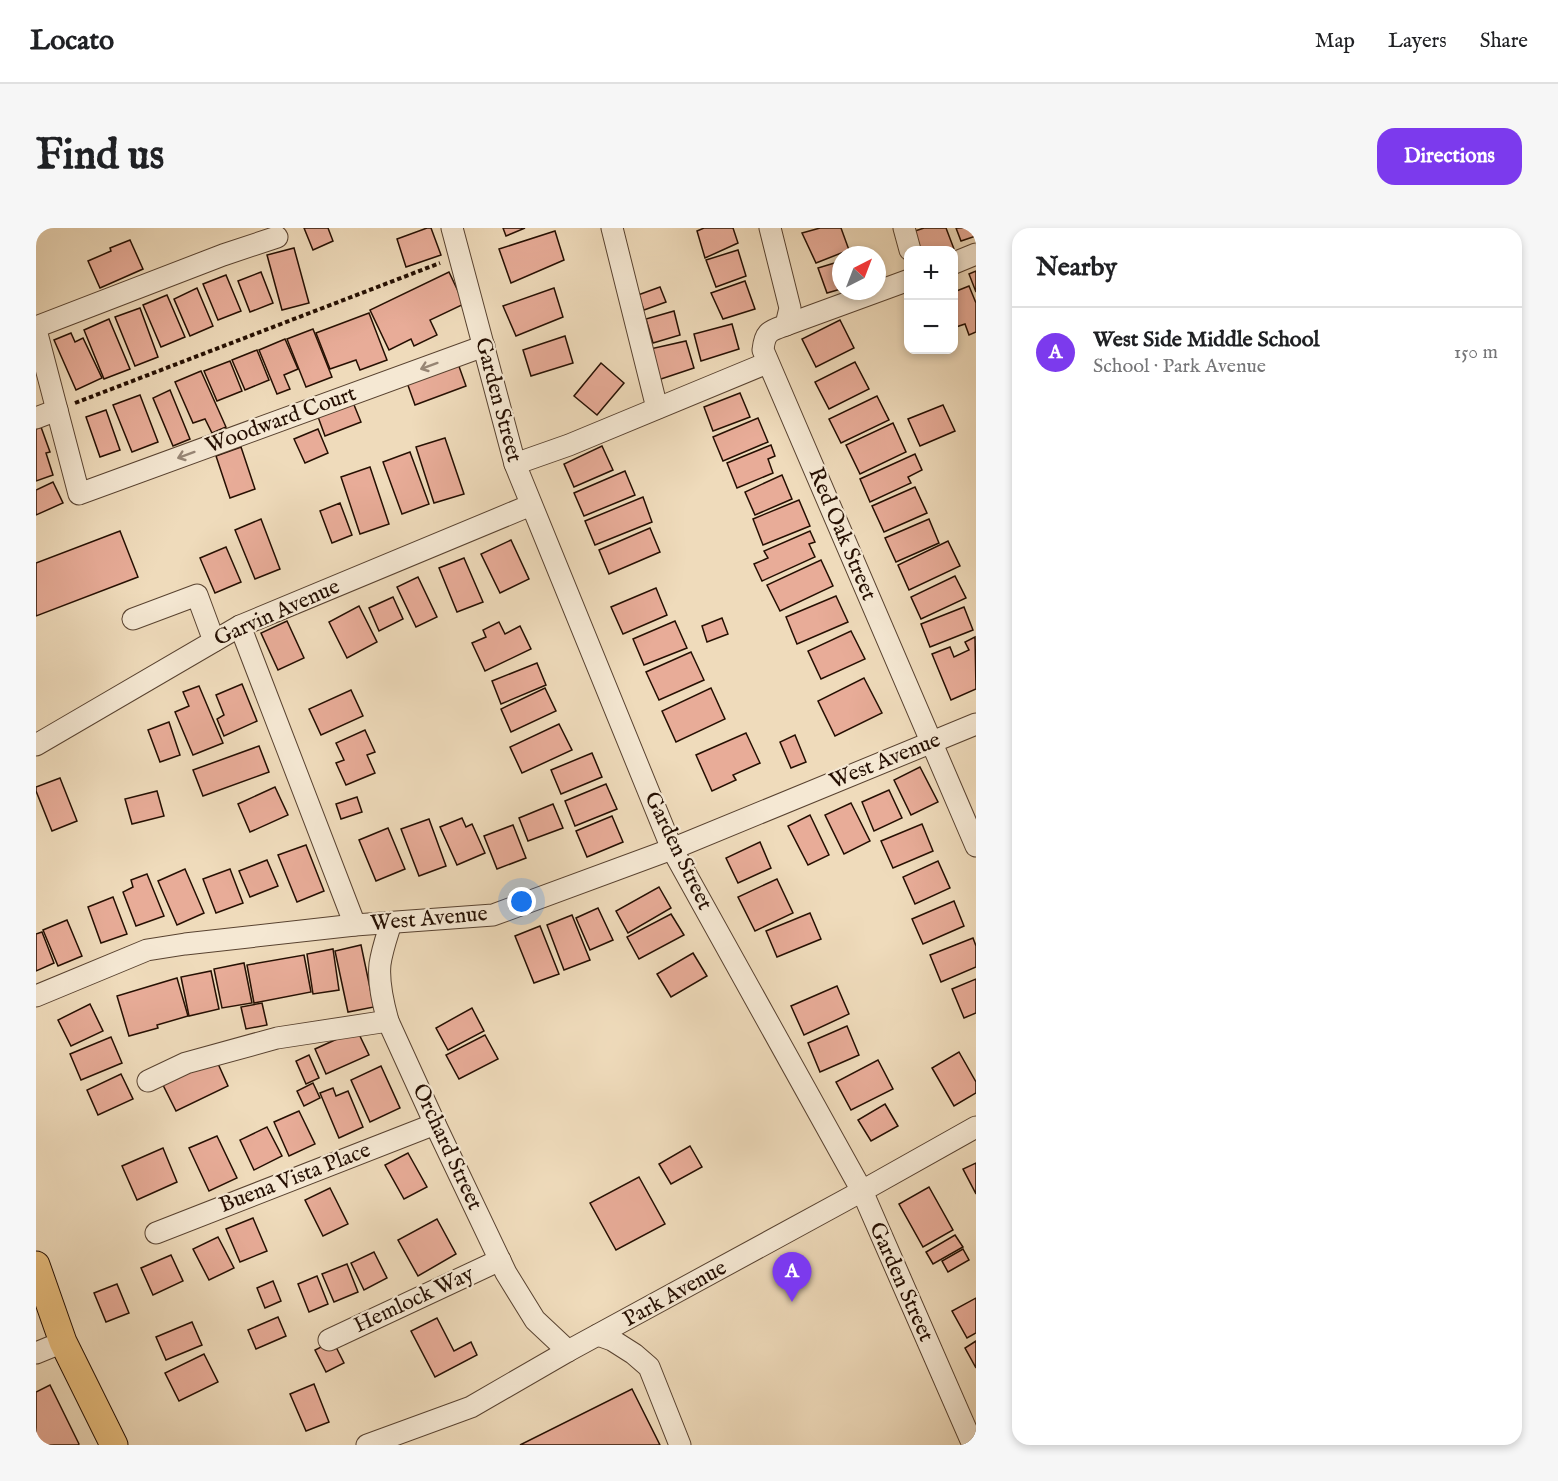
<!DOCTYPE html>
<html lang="en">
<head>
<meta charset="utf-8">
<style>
  body { margin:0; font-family:"IM FELL English",serif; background:#f6f6f6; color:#202124 }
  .controls { position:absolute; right:18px; top:18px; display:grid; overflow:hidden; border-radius:12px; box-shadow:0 3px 9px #0003 }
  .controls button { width:54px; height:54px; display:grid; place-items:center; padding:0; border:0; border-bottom:2px solid #e0e0e0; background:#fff; color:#202124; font:30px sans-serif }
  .compass { position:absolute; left:796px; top:18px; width:54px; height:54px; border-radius:50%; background:#fff; box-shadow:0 3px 9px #0003; rotate:42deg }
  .you { position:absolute; left:486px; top:674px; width:21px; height:21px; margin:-15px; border:4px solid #fff; border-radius:50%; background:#1a73e8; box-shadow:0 0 0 9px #1a73e833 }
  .badge { display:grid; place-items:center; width:39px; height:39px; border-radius:50%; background:#7c3aed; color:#fff; font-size:20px; font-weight:700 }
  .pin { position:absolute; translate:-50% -50px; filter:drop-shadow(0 2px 3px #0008) }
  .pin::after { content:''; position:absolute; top:32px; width:21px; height:18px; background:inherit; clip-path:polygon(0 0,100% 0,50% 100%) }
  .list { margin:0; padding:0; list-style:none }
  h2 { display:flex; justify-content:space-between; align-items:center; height:78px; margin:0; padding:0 24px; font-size:26px }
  h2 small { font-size:20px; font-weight:400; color:#757577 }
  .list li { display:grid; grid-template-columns:39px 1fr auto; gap:18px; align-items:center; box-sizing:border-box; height:90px; padding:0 24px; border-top:2px solid #e0e0e0 }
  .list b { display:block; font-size:22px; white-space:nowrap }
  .list p { margin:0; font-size:20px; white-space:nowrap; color:#757577 }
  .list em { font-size:20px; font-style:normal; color:#757577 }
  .map { position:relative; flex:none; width:940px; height:1217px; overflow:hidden; border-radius:18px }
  header { display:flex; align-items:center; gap:36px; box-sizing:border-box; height:84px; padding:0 30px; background:#fff; border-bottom:2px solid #e0e0e0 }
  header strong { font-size:28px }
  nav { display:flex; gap:33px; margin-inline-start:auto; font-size:21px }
  .intro { display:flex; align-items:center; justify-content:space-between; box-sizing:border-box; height:144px; padding:0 36px }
  h1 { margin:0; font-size:42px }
  .button { padding:15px 27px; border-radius:18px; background:#7c3aed; color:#fff; font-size:21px; font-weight:700 }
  main { display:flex; gap:36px; padding:0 36px }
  aside { flex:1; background:#fff; border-radius:18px; box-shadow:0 3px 9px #0003 }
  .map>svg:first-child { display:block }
  .building { fill:#e8ac98; stroke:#250f02; stroke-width:1.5 }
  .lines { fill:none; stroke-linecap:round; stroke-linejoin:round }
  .minor-casing { stroke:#584230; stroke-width:23 }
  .major-casing { stroke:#250f02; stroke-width:29 }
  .path { stroke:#250f02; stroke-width:4; stroke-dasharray:4.5 3; stroke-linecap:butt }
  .minor { stroke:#f5e8d3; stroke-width:21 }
  .major { stroke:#e8be7e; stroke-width:27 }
  .oneway { stroke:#978675 }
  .labels { text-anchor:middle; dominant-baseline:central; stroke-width:4.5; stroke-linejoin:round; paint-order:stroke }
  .street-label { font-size:22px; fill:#250f02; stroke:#f5e8d3 }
</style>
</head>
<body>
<header>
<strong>Locato</strong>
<nav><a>Map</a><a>Layers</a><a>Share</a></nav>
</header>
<div class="intro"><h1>Find us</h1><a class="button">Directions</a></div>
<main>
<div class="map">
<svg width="940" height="1217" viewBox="0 0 940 1217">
  <rect width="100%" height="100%" fill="#efdbbb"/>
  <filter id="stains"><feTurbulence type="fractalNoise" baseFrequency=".00333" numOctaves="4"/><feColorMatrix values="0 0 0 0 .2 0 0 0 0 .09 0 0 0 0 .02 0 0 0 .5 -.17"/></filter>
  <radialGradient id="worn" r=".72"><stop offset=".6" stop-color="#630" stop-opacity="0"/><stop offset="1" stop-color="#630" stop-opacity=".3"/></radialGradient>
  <!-- building -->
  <g class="building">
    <path d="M268,0h24l5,13 -20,9z"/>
    <path d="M391,0h4l10,27 -35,12 -9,-28z"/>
    <path d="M467,0h22l-19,8z"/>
    <path d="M668,0h29l5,15 -33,15 -8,-27z"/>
    <path d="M784,0h21l8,22 -33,13 -14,-30z"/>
    <path d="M888,0h22l8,21 -3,1h-33l-6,-18z"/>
    <path d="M920,0h20v8l-15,5z"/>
    <path d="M519,3l9,29 -53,23 -12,-34z"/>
    <path d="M94,12l13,29 -43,19 -12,-27 23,-10 -1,-3z"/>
    <path d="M258,20l15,55 -27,7 -15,-55z"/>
    <path d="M702,22l8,26 -30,11 -10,-27z"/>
    <path d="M805,33v28l-14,4 -9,-25z"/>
    <path d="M940,43v21l-7,-18z"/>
    <path d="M225,44l12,31 -23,9 -12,-31z"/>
    <path d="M413,44l15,32 -34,16 7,15 -23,11 -3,-7 -22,11 -19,-40z"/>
    <path d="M190,47l15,36 -23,9 -15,-36z"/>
    <path d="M709,53l10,28 -32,10 -12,-26z"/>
    <path d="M933,58l7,17v29l-7,3 -4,-11 -9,3 -2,-5v-30z"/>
    <path d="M624,59l6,15 -22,8 -6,-15z"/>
    <path d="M161,60l16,38 -23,10 -16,-37z"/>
    <path d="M518,60l9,29 -47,19 -13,-30z"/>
    <path d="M131,67l18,42 -24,10 -18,-42z"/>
    <path d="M104,80l18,49 -23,9 -20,-49z"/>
    <path d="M638,83l6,24 -27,8 -7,-24z"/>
    <path d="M333,85l18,47 -27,10 -4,-10 -26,9 -14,-36z"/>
    <path d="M73,91l21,50 -26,10 -20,-49z"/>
    <path d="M804,92l14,28 -38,19 -14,-28z"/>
    <path d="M696,96l7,25 -38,12 -7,-27z"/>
    <path d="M277,101l19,48 -26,10 -19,-48z"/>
    <path d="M35,105l4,9 8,-4 19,40 -26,12 -22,-50z"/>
    <path d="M529,108l8,27 -42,13 -8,-26z"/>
    <path d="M249,111l13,30 -14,6 6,14 -13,5 -18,-44z"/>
    <path d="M650,113l8,27 -36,12 -8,-31z"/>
    <path d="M221,122l12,30 -24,10 -13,-30z"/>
    <path d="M420,130l10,28 -51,19 -10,-28z"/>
    <path d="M194,133l12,30 -25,10 -13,-30z"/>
    <path d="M819,134l14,27 -40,20 -14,-27z"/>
    <path d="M565,135l23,20 -27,32 -23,-19z"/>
    <path d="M165,143l25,56 -14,6 -7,-14 -12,4 -18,-41z"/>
    <path d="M134,162l20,49 -17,7 -20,-48z"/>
    <path d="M704,165l10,24 -37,14 -9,-24z"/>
    <path d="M104,167l18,47 -26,10 -19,-47z"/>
    <path d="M841,168l12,24 -48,23 -12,-24z"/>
    <path d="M316,172l9,22 -36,14 -8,-22z"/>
    <path d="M907,177l12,26 -35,15 -12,-27z"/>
    <path d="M70,182l14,40 -20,7 -14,-40z"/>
    <path d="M722,190l10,24 -45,19 -10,-24z"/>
    <path d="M857,195l13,29 -46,22 -14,-29z"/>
    <path d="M5,199l9,25 -4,1 7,22 -17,6v-52z"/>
    <path d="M282,201l10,24 -23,10 -11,-24z"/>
    <path d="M409,210l19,56 -30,9 -18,-56z"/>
    <path d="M735,217l4,11 -7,3 5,14 -36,15 -10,-25z"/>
    <path d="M566,218l11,24 -39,17 -10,-23z"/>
    <path d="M205,219l14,42 -25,9 -14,-42z"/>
    <path d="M374,224l19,52 -27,10 -19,-52z"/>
    <path d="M879,226l7,16 -14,7 3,6 -41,19 -10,-23z"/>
    <path d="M334,239l19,57 -29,10 -19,-57z"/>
    <path d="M589,243l10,24 -51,21 -10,-23z"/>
    <path d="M746,247l10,24 -37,16 -10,-23z"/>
    <path d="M17,254l10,21 -27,12v-25z"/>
    <path d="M879,259l12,26 -43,19 -12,-26z"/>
    <path d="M607,269l9,25 -57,23 -10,-24z"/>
    <path d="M763,272l11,26 -47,19 -10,-26z"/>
    <path d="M304,275l12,32 -20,8 -12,-32z"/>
    <path d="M225,291l19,50 -25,10 -20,-49z"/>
    <path d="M893,291l10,24 -43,19 -11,-24z"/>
    <path d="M614,300l10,24 -51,22 -10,-24z"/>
    <path d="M84,303l18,46 -102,39v-53z"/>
    <path d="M774,303l5,11 -6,2 6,13 -53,24 -8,-17 14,-6 -4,-7z"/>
    <path d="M475,312l18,39 -29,14 -19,-39z"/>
    <path d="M912,313l12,25 -51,24 -11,-25z"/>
    <path d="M190,319l15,35 -26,11 -15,-35z"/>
    <path d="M428,330l19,44 -26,10 -18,-44z"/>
    <path d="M785,332l12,26 -53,25 -13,-26z"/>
    <path d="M919,348l11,22 -45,21 -10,-22z"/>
    <path d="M382,349l19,40 -21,10 -19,-40z"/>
    <path d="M620,360l11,27 -44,19 -12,-27z"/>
    <path d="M800,368l12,26 -51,22 -11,-27z"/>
    <path d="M357,369l10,22 -24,12 -10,-23z"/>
    <path d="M323,378l18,36 -30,16 -18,-36z"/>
    <path d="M928,379l9,23 -43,17 -9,-23z"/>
    <path d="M686,390l6,16 -21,8 -5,-16z"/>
    <path d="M251,393l17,37 -26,12 -17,-37z"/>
    <path d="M639,393l12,27 -43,17 -11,-26z"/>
    <path d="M463,394l6,12 15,-8 11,23 -46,22 -13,-28 14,-6 -3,-7z"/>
    <path d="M815,403l14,28 -44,20 -13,-28z"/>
    <path d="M939,409l1,52 -25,11 -19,-46 18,-7 4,10 15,-7 -4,-8z"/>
    <path d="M655,424l13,28 -45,20 -13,-28z"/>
    <path d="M501,435l9,22 -45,19 -9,-23z"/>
    <path d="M828,450l18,35 -47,23 -17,-35z"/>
    <path d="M206,456l15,37 -33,15 -7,-17 7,-4 -8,-20z"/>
    <path d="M163,458l24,57 -30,12 -18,-43 14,-6 -6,-14z"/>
    <path d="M509,460l11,23 -45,21 -10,-23z"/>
    <path d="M675,460l14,31 -49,23 -14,-31z"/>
    <path d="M315,462l12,26 -42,19 -12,-26z"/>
    <path d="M133,494l11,33 -20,7 -12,-32z"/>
    <path d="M523,496l13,26 -50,23 -12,-26z"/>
    <path d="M329,502l10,22 -8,3 8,18 -29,12 -10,-22 8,-3 -8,-17z"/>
    <path d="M710,505l14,30 -27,12 3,5 -24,11 -16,-36z"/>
    <path d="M759,507l11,27 -15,6 -11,-26z"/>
    <path d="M223,518l10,26 -66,24 -10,-26z"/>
    <path d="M556,525l10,24 -41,17 -10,-24z"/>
    <path d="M884,539l18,35 -27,13 -17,-35z"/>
    <path d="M24,550l17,43 -25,10 -16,-40v-4z"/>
    <path d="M570,556l11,25 -42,17 -10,-25z"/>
    <path d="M239,559l13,28 -38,17 -12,-28z"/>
    <path d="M853,562l13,28 -28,13 -12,-29z"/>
    <path d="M121,563l7,25 -32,8 -7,-25z"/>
    <path d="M321,569l5,15 -21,7 -5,-15z"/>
    <path d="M815,575l19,38 -26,13 -19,-39z"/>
    <path d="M517,576l10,24 -35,13 -9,-23z"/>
    <path d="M774,587l19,40 -21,10 -20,-39z"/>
    <path d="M576,588l11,26 -36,15 -11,-26z"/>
    <path d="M426,590l4,9 6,-3 13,29 -28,12 -17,-38z"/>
    <path d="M393,591l17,47 -27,10 -18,-47z"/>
    <path d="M886,596l11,27 -40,17 -12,-27z"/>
    <path d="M477,597l13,33 -29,11 -13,-33z"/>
    <path d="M352,600l17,41 -29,12 -17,-41z"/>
    <path d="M724,614l11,26 -33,15 -12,-25z"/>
    <path d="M270,617l18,46 -27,11 -19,-47z"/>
    <path d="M231,632l11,26 -28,11 -11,-26z"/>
    <path d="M902,633l12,27 -35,16 -12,-27z"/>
    <path d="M149,641l19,44 -27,12 -19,-44z"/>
    <path d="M194,641l13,34 -27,10 -13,-34z"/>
    <path d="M111,646l17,42 -28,10 -13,-34 10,-5 -2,-7z"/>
    <path d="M741,651l16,34 -38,18 -17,-34z"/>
    <path d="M623,659l12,21 -43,25 -12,-22z"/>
    <path d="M77,669l14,37 -26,9 -13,-36z"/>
    <path d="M918,673l10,25 -41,18 -11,-25z"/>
    <path d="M562,680l15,32 -23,10 -14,-32z"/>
    <path d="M774,685l11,26 -44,18 -11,-26z"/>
    <path d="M635,686l13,21 -45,24 -12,-22z"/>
    <path d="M536,687l18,45 -26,10 -17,-45z"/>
    <path d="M31,692l15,36 -24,10 -15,-36z"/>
    <path d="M504,698l19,48 -25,9 -19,-47z"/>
    <path d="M6,704l12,31 -18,8v-37z"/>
    <path d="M937,710l3,8v21l-35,15 -11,-27z"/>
    <path d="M325,717l13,62 -26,5 -13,-61z"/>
    <path d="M297,721l6,41 -26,4 -6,-40z"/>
    <path d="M657,725l14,23 -36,21 -14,-23z"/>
    <path d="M268,727l7,37 -57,11 -7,-38z"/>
    <path d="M208,735l8,40 -30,5 -8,-39z"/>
    <path d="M175,743l8,38 -30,7 -8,-39z"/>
    <path d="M141,750l11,38 -31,9 1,3 -29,8 -12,-40z"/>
    <path d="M940,751v34l-12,5 -12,-29z"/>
    <path d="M801,758l12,28 -45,21 -13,-29z"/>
    <path d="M226,775l5,22 -21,4 -5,-22z"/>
    <path d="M54,776l13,27 -32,15 -13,-26z"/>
    <path d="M436,780l12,23 -36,19 -12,-22z"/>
    <path d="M811,798l12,29 -39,17 -12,-29z"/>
    <path d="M321,802l12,25 -43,19 -11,-25z"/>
    <path d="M449,807l13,24 -39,20 -13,-24z"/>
    <path d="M75,809l11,26 -41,17 -11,-26z"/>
    <path d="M923,824l17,30v11l-22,13 -22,-38z"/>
    <path d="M273,827l10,23 -13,6 -10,-23z"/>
    <path d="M179,829l13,29 -52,25 -14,-28z"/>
    <path d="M842,832l15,29 -42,21 -15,-28z"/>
    <path d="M345,838l19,42 -30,14 -19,-42z"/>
    <path d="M85,846l12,25 -35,16 -11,-25z"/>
    <path d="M277,855l7,15 -16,8 -7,-15z"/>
    <path d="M297,860l3,8 12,-5 15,36 -24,11 -19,-45z"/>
    <path d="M849,876l13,22 -27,15 -13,-21z"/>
    <path d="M263,883l16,33 -26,12 -15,-34z"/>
    <path d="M231,899l15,29 -28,14 -14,-30z"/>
    <path d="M181,908l20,42 -28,13 -20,-43z"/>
    <path d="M654,918l12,21 -31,17 -12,-20z"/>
    <path d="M127,920l14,34 -40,18 -15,-34z"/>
    <path d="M372,925l19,34 -23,12 -19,-34z"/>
    <path d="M940,935v31l-13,-25z"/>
    <path d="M603,949l26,47 -49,26 -26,-47z"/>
    <path d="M893,959l24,43 -30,17 -24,-43z"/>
    <path d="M294,960l18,36 -25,12 -18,-36z"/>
    <path d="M217,990l14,33 -27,11 -14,-33z"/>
    <path d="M401,991l19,35 -38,22 -20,-36z"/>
    <path d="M919,1007l8,12 -30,17 -7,-12z"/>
    <path d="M182,1009l16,31 -25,12 -16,-31z"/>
    <path d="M927,1021l6,11 -21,12 -6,-11z"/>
    <path d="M338,1024l13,26 -23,12 -13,-27z"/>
    <path d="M135,1027l12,26 -30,14 -12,-27z"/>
    <path d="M311,1036l11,28 -24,10 -12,-28z"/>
    <path d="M281,1048l11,28 -19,8 -11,-28z"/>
    <path d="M237,1053l8,20 -16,7 -8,-20z"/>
    <path d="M81,1056l12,29 -23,9 -12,-29z"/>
    <path d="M940,1070v35l-9,5 -15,-27z"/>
    <path d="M242,1089l8,19 -30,13 -8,-19z"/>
    <path d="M401,1090l17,33 17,-9 6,13 -42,22 -24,-46z"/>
    <path d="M156,1094l10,23 -36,15 -10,-23z"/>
    <path d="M297,1113l11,22 -18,9 -11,-22z"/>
    <path d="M940,1113v27l-11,-20z"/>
    <path d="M168,1126l14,28 -39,19 -14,-28z"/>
    <path d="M278,1156l15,38 -23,9 -16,-37z"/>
    <path d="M14,1157l29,59 -1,1h-42v-53z"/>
    <path d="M596,1161l28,56h-140z"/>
  </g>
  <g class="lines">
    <defs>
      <g id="minor">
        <path d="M416,0l63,236 157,385 190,342 111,254"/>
        <path d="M576,0l45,180"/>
        <path d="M734,0l20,80 -4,17c-16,6 -21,6 -23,25l213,496"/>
        <path d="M868,0l6,22"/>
        <path d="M918,35l22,-9"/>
        <path d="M750,97l123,-45"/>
        <path d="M0,99l187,-72 54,-18"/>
        <path d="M0,102l43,164 405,-148"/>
        <path d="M0,190l21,-8"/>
        <path d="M479,236l54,-19 198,-82"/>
        <path d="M97,391l64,-24 17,46"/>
        <path d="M204,398l115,299"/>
        <path d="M0,517l204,-119 291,-121"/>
        <path d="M355,695c-4,13 -9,27 -11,41 -2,19 3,39 8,57l47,103 71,149 29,47 33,31"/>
        <path d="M0,768l111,-46 38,-6 170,-19 138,-10 179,-66 304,-125"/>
        <path d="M112,853l38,-18 91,-25 111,-17"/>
        <path d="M120,1005l279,-109"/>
        <path d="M562,1107l14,5 22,14 15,13 31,78"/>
        <path d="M293,1112l171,-80"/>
        <path d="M0,1125l27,-11"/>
        <path d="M331,1217l104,-38 97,-56 294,-160 114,-64"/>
      </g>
      <path id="major" d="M0,1037l27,77 51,103"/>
    </defs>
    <!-- minor casing -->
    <use href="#minor" class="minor-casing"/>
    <!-- major casing -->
    <use href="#major" class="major-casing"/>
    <!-- path -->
    <path class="path" d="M39,175l365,-140"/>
    <!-- minor -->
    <use href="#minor" class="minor"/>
    <!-- major -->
    <use href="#major" class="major"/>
  </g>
  <!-- one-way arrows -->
  <defs><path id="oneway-shaft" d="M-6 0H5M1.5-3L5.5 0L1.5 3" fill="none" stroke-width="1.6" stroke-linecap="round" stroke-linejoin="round" transform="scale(1.5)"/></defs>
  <g class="oneway">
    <use href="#oneway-shaft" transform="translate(393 138) rotate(160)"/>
    <use href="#oneway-shaft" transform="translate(150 227) rotate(160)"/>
  </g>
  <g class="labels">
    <!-- street labels -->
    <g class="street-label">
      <text transform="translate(462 172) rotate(75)">Garden Street</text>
      <text transform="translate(245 192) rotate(-20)">Woodward Court</text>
      <text transform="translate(806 306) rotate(67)">Red Oak Street</text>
      <text transform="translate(241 385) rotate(-24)">Garvin Avenue</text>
      <text transform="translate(849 533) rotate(-22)">West Avenue</text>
      <text transform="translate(642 623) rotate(64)">Garden Street</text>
      <text transform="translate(393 691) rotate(-5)">West Avenue</text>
      <text transform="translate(411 919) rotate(65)">Orchard Street</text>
      <text transform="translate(259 950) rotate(-21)">Buena Vista Place</text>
      <text transform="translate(865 1054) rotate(66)">Garden Street</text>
      <text transform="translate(639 1066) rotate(-29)">Park Avenue</text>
      <text transform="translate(378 1072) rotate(-25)">Hemlock Way</text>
    </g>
  </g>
  <rect width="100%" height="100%" filter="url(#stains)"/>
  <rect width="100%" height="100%" fill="url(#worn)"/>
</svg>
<div class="controls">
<button>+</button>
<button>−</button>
</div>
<svg class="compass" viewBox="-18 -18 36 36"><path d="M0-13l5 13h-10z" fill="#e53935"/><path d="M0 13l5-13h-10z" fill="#757577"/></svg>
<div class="you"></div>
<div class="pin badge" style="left:756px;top:1074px">A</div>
</div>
<aside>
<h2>Nearby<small></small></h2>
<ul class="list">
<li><span class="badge">A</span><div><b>West Side Middle School</b><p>School · Park Avenue</p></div><em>150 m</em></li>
</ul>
</aside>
</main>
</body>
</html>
